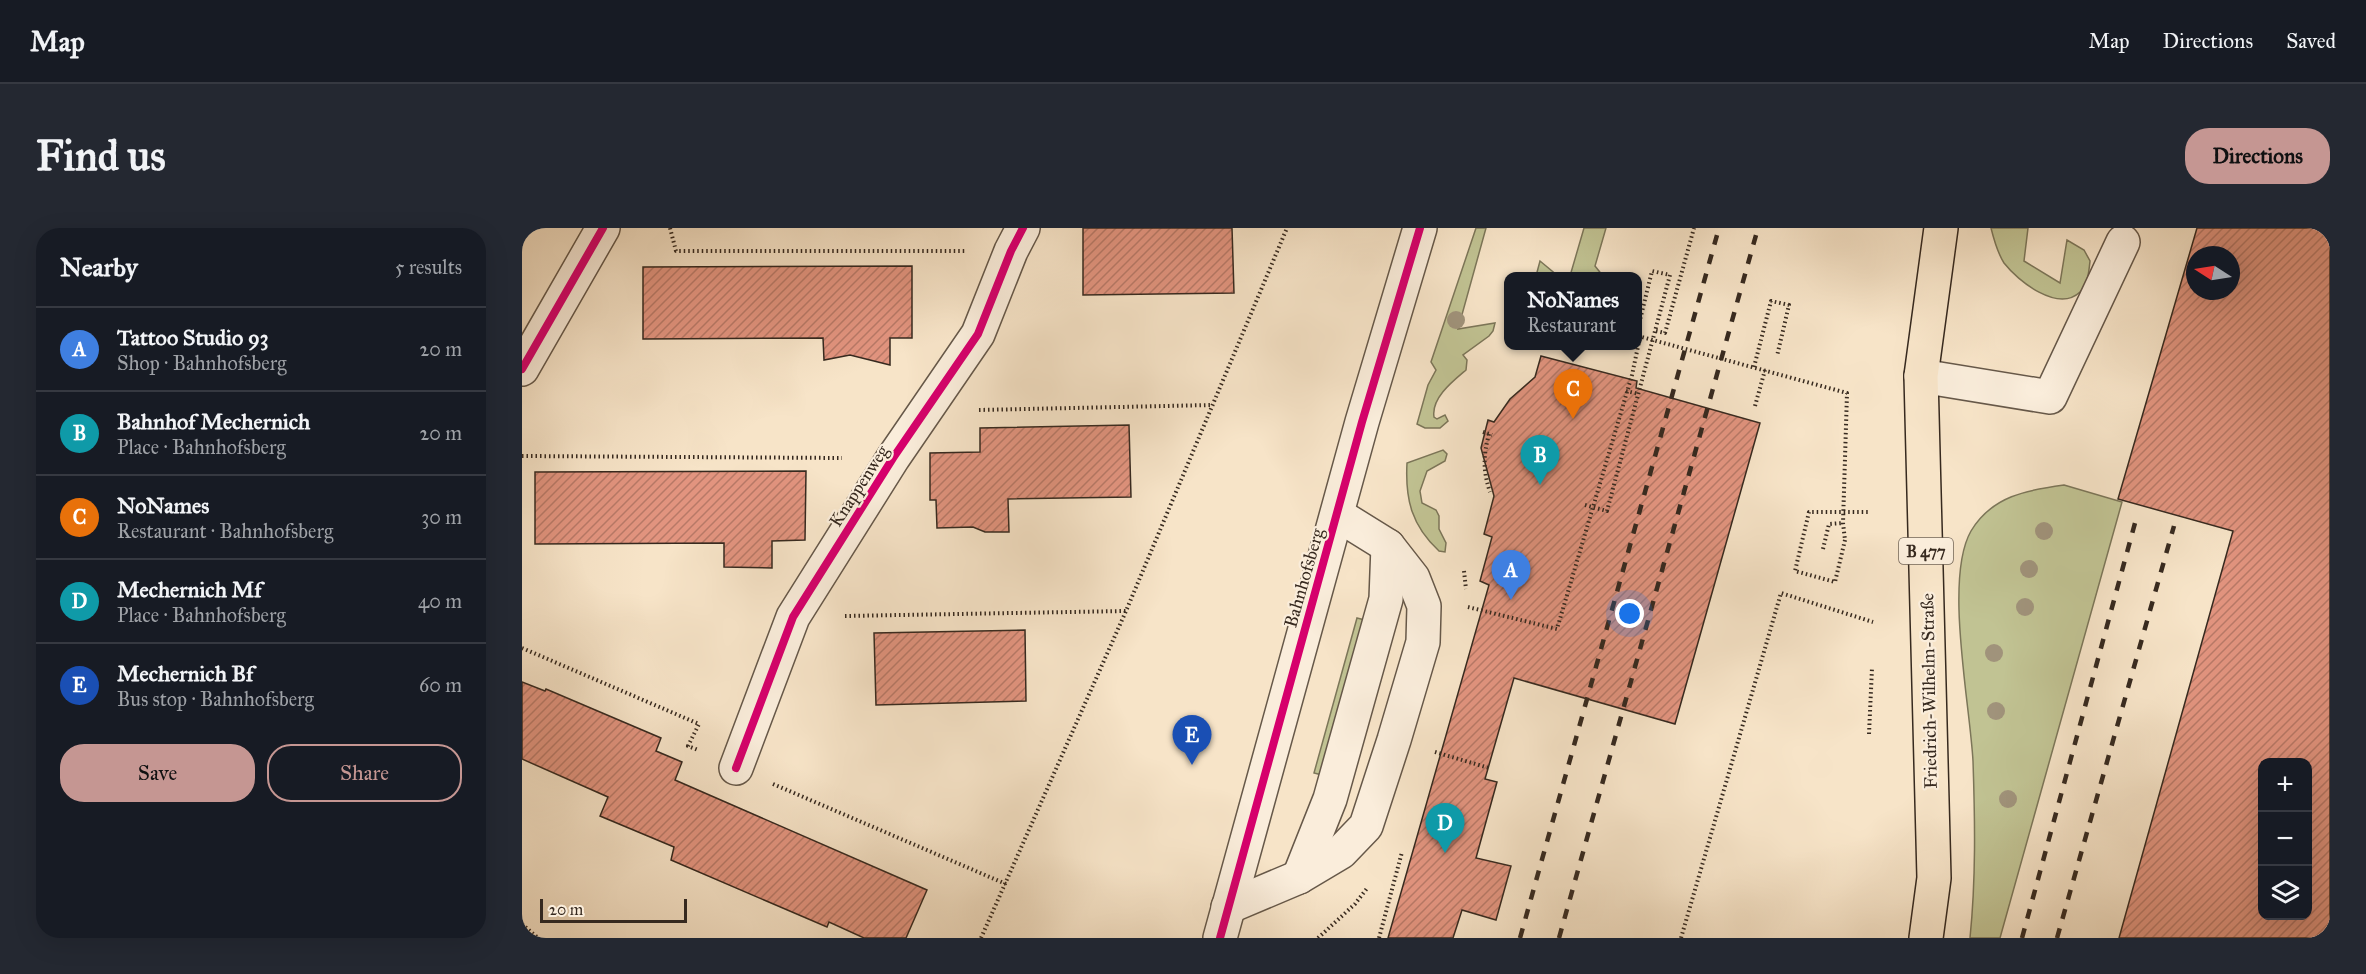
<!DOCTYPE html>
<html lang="en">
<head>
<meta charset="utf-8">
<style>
  body { margin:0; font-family:"IM FELL Great Primer",serif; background:#242831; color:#f1f3f6 }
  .controls { position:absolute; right:18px; bottom:18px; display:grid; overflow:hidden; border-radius:12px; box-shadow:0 6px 24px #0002 }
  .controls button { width:54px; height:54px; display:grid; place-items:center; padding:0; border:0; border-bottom:2px solid #363941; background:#171b24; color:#f1f3f6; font:30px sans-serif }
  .compass { position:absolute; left:1664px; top:18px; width:54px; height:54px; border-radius:50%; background:#171b24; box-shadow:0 6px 24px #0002; rotate:282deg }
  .scale { position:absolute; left:18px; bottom:15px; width:147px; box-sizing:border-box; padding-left:6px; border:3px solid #36291f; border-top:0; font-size:16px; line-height:21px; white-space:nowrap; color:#36291f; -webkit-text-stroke:4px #faeddb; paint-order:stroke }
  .you { position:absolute; left:1108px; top:386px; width:21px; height:21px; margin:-15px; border:4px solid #fff; border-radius:50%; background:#1a73e8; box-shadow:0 0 0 9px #1a73e833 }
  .badge { display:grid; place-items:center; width:39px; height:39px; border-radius:50%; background:#c59692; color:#fff; font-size:20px; font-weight:700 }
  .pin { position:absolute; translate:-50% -50px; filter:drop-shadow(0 2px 3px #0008) }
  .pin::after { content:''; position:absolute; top:32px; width:21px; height:18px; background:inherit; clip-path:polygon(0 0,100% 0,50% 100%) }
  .popup { position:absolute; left:982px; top:44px; width:138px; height:78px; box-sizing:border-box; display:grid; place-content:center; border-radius:12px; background:#171b24; filter:drop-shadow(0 2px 4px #0005); font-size:20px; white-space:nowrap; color:#9ea1a6 }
  .popup b { font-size:22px; color:#f1f3f6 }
  .popup::after { content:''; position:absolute; left:50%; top:100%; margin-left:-12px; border:12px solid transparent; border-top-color:#171b24 }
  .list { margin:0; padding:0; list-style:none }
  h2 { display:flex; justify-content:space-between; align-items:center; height:78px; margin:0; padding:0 24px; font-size:26px }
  h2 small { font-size:20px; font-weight:400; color:#9ea1a6 }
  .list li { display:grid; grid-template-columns:39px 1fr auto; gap:18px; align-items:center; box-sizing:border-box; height:84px; padding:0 24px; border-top:2px solid #363941 }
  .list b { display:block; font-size:22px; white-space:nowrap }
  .list p { margin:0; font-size:20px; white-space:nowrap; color:#9ea1a6 }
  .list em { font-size:20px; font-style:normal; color:#9ea1a6 }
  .actions { display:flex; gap:12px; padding:18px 24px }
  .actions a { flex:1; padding:14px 0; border:2px solid #c59692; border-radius:24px; text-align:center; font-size:21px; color:#c59692 }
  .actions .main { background:#c59692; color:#111 }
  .icon { flex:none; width:33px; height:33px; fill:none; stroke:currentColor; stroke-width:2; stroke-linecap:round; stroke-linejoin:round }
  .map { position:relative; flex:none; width:1808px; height:710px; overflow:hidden; border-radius:24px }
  header { display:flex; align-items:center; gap:36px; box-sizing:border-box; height:84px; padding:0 30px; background:#171b24; border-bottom:2px solid #363941 }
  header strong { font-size:28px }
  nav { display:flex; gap:33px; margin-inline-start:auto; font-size:21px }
  .intro { display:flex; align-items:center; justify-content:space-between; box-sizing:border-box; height:144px; padding:0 36px }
  h1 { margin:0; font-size:42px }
  .button { padding:15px 27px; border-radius:24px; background:#c59692; color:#111; font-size:21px; font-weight:700 }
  main { display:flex; gap:36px; padding:0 36px }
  aside { flex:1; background:#171b24; border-radius:24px; box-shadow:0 6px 24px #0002 }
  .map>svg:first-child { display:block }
  .green { fill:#c1c393; stroke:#7c7659; stroke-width:1.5 }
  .building { fill:url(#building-hatch); stroke:#36291f; stroke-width:1.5; fill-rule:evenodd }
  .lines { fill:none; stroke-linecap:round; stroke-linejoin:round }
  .minor-casing { stroke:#665849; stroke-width:36 }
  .major-casing { stroke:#36291f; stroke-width:36 }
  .path { stroke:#36291f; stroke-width:4; stroke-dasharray:1.5 3; stroke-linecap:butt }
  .minor { stroke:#faeddb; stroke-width:33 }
  .major { stroke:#f7e4c8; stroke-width:33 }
  .rail { stroke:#36291f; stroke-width:4.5; stroke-dasharray:10 10; stroke-linecap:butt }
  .path-bridge { stroke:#36291f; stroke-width:4; stroke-dasharray:1.5 3; stroke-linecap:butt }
  .cycleway-casing { stroke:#faeddb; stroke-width:11 }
  .cycleway { stroke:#d6006c; stroke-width:8 }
  .tree { fill:#a0937b }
  .labels { text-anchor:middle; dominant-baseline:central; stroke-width:4.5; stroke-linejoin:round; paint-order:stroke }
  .shield { fill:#faeddb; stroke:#716457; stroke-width:1.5 }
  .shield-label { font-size:16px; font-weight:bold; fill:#36291f }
  .street-label { font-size:18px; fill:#36291f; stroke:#faeddb }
</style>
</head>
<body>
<header>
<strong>Map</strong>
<nav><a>Map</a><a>Directions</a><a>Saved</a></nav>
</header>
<div class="intro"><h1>Find us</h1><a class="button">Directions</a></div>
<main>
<aside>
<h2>Nearby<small>5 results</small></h2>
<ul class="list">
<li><span class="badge" style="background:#3f7fe0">A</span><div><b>Tattoo Studio 93</b><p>Shop · Bahnhofsberg</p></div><em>20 m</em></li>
<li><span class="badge" style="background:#0f9aa8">B</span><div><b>Bahnhof Mechernich</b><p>Place · Bahnhofsberg</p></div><em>20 m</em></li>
<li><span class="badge" style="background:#e8710a">C</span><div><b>NoNames</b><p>Restaurant · Bahnhofsberg</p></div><em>30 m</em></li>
<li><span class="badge" style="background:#0f9aa8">D</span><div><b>Mechernich Mf</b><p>Place · Bahnhofsberg</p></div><em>40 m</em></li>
<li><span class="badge" style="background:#1a4fb4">E</span><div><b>Mechernich Bf</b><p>Bus stop · Bahnhofsberg</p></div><em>60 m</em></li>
</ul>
<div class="actions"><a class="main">Save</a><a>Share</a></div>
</aside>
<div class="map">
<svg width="1808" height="710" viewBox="0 0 1808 710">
  <defs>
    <pattern id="building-hatch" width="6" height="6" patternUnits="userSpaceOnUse" patternTransform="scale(1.5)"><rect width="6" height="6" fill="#e2947f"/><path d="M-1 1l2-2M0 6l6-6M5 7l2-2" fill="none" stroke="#b87967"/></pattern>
  </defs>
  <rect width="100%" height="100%" fill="#f7e4c8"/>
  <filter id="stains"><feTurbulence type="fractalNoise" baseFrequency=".00333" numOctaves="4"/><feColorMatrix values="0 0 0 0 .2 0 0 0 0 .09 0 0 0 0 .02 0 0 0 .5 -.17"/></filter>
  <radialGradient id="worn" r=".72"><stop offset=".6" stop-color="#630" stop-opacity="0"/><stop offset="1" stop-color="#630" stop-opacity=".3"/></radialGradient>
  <!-- green -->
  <g class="green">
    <path d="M954,0h10l-28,101 37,-6 -2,8 -4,5 -26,19 4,5 -1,10c-13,11 -35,28 -32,47l3,2 8,-4 3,6 -8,7h-15l-8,-4 11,-39 8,-15 -5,-8z"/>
    <path d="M1062,0h22l-11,38 8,10h-33z"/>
    <path d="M1469,0h37l-4,33 36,22 7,-43 17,10 6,11c-1,10 -2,23 -10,31 -22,21 -62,-11 -76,-29 -7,-11 -10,-23 -13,-35z"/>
    <path d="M1018,33l18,15h-22z"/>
    <path d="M921,222l4,4 -2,7 -18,10 -7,20 2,12 14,7 3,6v13l7,14 -1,9 -6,-1c-27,-25 -34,-51 -32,-88z"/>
    <path d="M1542,257l58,17 -122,436h-30c6,-59 5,-118 3,-177 -3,-57 -29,-183 -2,-230 21,-35 56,-41 93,-46z"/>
    <path d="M835,390l12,3 -43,155 -12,-3z"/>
  </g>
  <!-- building -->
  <g class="building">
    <path d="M561,0h149l2,65 -151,2z"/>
    <path d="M1675,0h133v710h-211l114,-407 -115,-32zM1673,27h36v36h-36zM1740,534h45v153h-45z"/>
    <path d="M390,38v72h-22v27l-40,-10 -26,5 -1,-22 -180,1v-72z"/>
    <path d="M1019,128l96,25 -1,7 124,35 -85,301 -161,-46 -29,101 12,3 -21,76 35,8 -15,54 -34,-10 -9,28h-65l101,-353 -9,-4 12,-44 -8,-3 10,-38 -13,-48 7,-28 6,2 16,-23 25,-22z"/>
    <path d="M607,197l2,72 -123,2 1,33h-24l-12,-5 -36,1 -1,-28h-6v-47l50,-1v-24z"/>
    <path d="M284,243l-1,69 -33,1v27l-48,-1v-24l-189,1v-72z"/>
    <path d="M503,402l1,71 -150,4 -2,-72z"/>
    <path d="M0,454l23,9 1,-2 115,49 -5,13 26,11 -7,18 252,110 -21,48h-42l-35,-16 -2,5 -156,-67 3,-13 -74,-31 8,-19 -86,-38z"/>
  </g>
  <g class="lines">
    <defs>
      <g id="minor">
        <path d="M0,141l81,-141"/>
        <path d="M1399,148l129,21 73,-155"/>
        <path d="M214,540l57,-151 100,-159 85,-124 33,-83 12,-23"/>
        <path d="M777,649l31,-78 56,-200 2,-53"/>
        <path d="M706,679l71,-30 42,-25 25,-26 28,-86 29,-98 1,-36 -11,-28 -25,-32 -50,-31"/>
        <path d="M698,710l142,-516 58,-194"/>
      </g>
      <path id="major" d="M1404,710l8,-60 -13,-502 20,-148"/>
    </defs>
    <!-- minor casing -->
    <use href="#minor" class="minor-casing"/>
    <!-- major casing -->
    <use href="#major" class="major-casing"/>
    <!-- path -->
    <g class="path">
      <path d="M148,0l6,23h290"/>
      <path d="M1134,103l9,2 29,-105"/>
      <path d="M1001,119l1,-1"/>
      <path d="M1232,139l17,-66 18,4 -12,51"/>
      <path d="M1104,163l13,3"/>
      <path d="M1233,178l10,-36"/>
      <path d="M457,182l233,-5"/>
      <path d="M961,204l9,3"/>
      <path d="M967,206c-6,22 -6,37 1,58"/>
      <path d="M0,228l320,2"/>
      <path d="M1063,277l22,6 63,-236 -18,-4 -14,57"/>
      <path d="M1323,312l-10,42 -40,-11 14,-59h61"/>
      <path d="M1301,321l6,-25 14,-1"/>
      <path d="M942,343l2,18"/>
      <path d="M946,379l89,22 75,-254 8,-38"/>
      <path d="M323,388l281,-5"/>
      <path d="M0,420l177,76 -11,22 10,4"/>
      <path d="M1347,506l3,-66"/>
      <path d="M913,524l54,16"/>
      <path d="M251,556l233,100"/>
      <path d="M0,696l16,14"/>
      <path d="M459,710l145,-327 161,-383"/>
      <path d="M796,710l37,-34 13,-17"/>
      <path d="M857,710l23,-86"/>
      <path d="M1159,710l100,-345 92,29"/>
    </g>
    <!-- minor -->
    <use href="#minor" class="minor"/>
    <!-- major -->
    <use href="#major" class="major"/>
    <!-- rail -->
    <g class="rail">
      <path d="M998,710l199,-710"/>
      <path d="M1037,710l199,-710"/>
      <path d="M1500,710l113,-415"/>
      <path d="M1535,710l117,-412"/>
    </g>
    <!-- path-bridge -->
    <path class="path-bridge" d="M1116,108l209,57 -4,130 2,17"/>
    <defs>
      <g id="cycleway">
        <path d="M0,141l81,-141"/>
        <path d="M214,540l57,-151 100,-159 85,-124 33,-83 12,-23"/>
        <path d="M698,710l142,-516 58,-194"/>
      </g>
    </defs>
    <!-- cycleway casing -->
    <use href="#cycleway" class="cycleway-casing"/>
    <!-- cycleway -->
    <use href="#cycleway" class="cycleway"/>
  </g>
  <!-- trees -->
  <g class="tree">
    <circle cx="934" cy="92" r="9"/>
    <circle cx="1522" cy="303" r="9"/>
    <circle cx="1507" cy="341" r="9"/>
    <circle cx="1503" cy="379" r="9"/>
    <circle cx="1472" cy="425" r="9"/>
    <circle cx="1474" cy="483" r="9"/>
    <circle cx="1486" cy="571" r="9"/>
  </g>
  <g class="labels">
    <!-- shield labels -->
    <rect class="shield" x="1377" y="310" width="54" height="26" rx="4.5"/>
    <g class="shield-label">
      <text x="1404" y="323">B 477</text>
    </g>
    <!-- street labels -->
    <g class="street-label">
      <text transform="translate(337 258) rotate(-57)">Knappenweg</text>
      <text transform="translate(782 350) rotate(-74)">Bahnhofsberg</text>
      <text transform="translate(1407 463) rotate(-91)">Friedrich-Wilhelm-Straße</text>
    </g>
  </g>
  <rect width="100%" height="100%" filter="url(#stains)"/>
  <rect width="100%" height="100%" fill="url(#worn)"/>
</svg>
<div class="controls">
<button>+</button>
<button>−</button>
<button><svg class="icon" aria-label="layers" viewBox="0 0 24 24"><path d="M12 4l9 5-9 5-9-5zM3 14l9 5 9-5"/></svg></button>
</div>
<svg class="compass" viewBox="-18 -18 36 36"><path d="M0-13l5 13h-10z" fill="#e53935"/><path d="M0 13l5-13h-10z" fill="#9ea1a6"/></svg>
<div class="scale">20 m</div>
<div class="you"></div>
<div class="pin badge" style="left:989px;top:372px;background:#3f7fe0">A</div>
<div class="pin badge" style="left:1018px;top:257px;background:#0f9aa8">B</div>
<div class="pin badge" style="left:1051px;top:191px;background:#e8710a">C</div>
<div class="popup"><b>NoNames</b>Restaurant</div>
<div class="pin badge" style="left:923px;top:625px;background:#0f9aa8">D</div>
<div class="pin badge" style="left:670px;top:537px;background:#1a4fb4">E</div>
</div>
</main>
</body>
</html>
